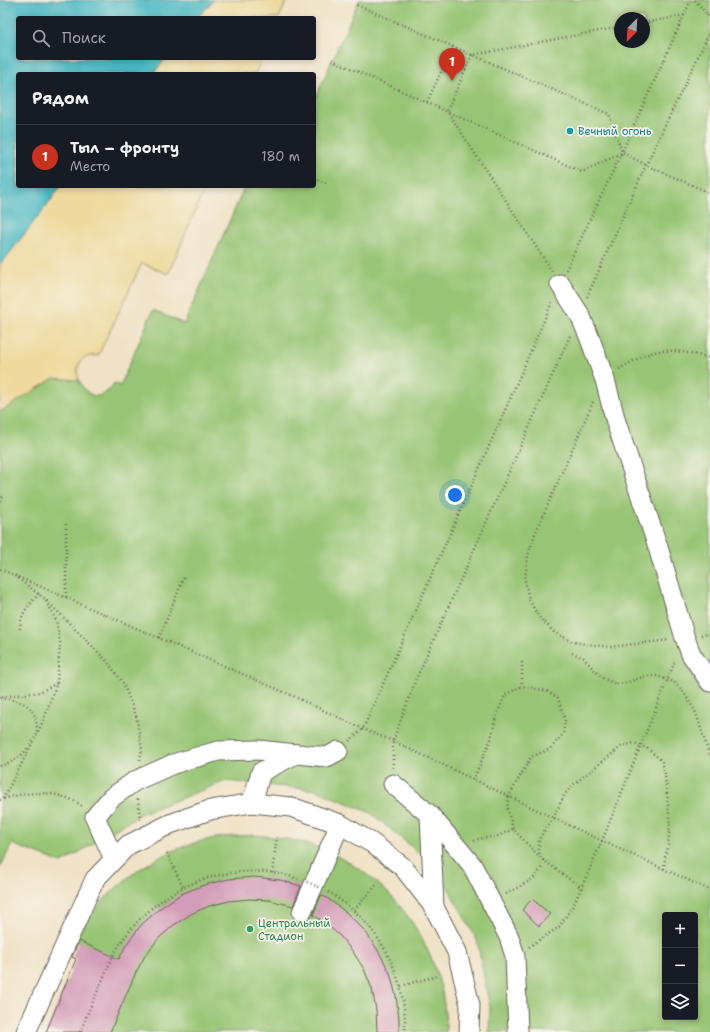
<!DOCTYPE html>
<html lang="ru">
<head>
<meta charset="utf-8">
<style>
  body { margin:0; font-family:"Shantell Sans",sans-serif; background:#242831; color:#f1f3f6 }
  .controls { position:absolute; right:12px; bottom:12px; display:grid; overflow:hidden; border-radius:4px; box-shadow:0 2px 6px #0003 }
  .controls button { width:36px; height:36px; display:grid; place-items:center; padding:0; border:0; border-bottom:1px solid #363941; background:#171b24; color:#f1f3f6; font:20px sans-serif }
  .compass { position:absolute; left:614px; top:12px; width:36px; height:36px; border-radius:50%; background:#171b24; box-shadow:0 2px 6px #0003; rotate:204deg }
  .you { position:absolute; left:455px; top:495px; width:14px; height:14px; margin:-10px; border:3px solid #fff; border-radius:50%; background:#1a73e8; box-shadow:0 0 0 6px #1a73e833 }
  .badge { display:grid; place-items:center; width:26px; height:26px; border-radius:50%; background:#c8321e; color:#fff; font-size:13px; font-weight:700 }
  .pin { position:absolute; translate:-50% -33px; filter:drop-shadow(0 1px 2px #0008) }
  .pin::after { content:''; position:absolute; top:21px; width:14px; height:12px; background:inherit; clip-path:polygon(0 0,100% 0,50% 100%) }
  .list { margin:0; padding:0; list-style:none }
  h2 { display:flex; justify-content:space-between; align-items:center; height:52px; margin:0; padding:0 16px; font-size:17px }
  h2 small { font-size:13px; font-weight:400; color:#9ea1a6 }
  .list li { display:grid; grid-template-columns:26px 1fr auto; gap:12px; align-items:center; box-sizing:border-box; height:64px; padding:0 16px; border-top:1px solid #363941 }
  .list b { display:block; font-size:15px; white-space:nowrap }
  .list p { margin:0; font-size:13px; white-space:nowrap; color:#9ea1a6 }
  .list em { font-size:13px; font-style:normal; color:#9ea1a6 }
  .icon { flex:none; width:22px; height:22px; fill:none; stroke:currentColor; stroke-width:2; stroke-linecap:round; stroke-linejoin:round }
  .map { position:relative; flex:none; width:710px; height:1032px; overflow:hidden }
  .search { position:absolute; background:#171b24; box-shadow:0 2px 6px #0003; left:16px; top:16px; width:300px; height:44px; display:flex; align-items:center; gap:10px; box-sizing:border-box; padding:0 14px; border-radius:4px; color:#9ea1a6; font-size:15px }
  .panel { position:absolute; background:#171b24; box-shadow:0 2px 6px #0003; left:16px; top:72px; width:300px; height:116px; border-radius:4px }
  .map>svg:first-child { display:block }
  .green { fill:#98c574; stroke:#5a7048; fill-rule:evenodd }
  .sand { fill:#eeda9e; stroke:#857b5d }
  .water { fill:#4ab8c3; stroke:#336a70 }
  .building { fill:#d39cb8 }
  .lines { fill:none; stroke-linecap:round; stroke-linejoin:round }
  .minor-casing { stroke:#666158; stroke-width:21 }
  .path { stroke:#666158; stroke-width:2.5; stroke-dasharray:1 3; stroke-linecap:butt }
  .minor { stroke:#fff; stroke-width:19 }
  .path-bridge { stroke:#666158; stroke-width:2.5; stroke-dasharray:1 3; stroke-linecap:butt }
  .culture-dot { fill:#0f9aa8; stroke:#f7f3e8; stroke-width:1.5 }
  .leisure-dot { fill:#2e9e5b; stroke:#f7f3e8; stroke-width:1.5 }
  .labels { text-anchor:middle; dominant-baseline:central; stroke-width:3.5; stroke-linejoin:round; paint-order:stroke }
  .culture-label { font-size:11px; fill:#0d838f; stroke:#f7f3e8; text-anchor:start }
  .leisure-label { font-size:11px; fill:#27864d; stroke:#f7f3e8; text-anchor:start }
</style>
</head>
<body>
<div class="map">
<svg width="710" height="1032" viewBox="0 0 710 1032">
  <rect width="100%" height="100%" fill="#f7f3e8"/>
  <filter id="ink" filterUnits="userSpaceOnUse"><feTurbulence type="fractalNoise" baseFrequency=".025" numOctaves="2"/><feDisplacementMap in="SourceGraphic" scale="8" xChannelSelector="R" yChannelSelector="G"/><feConvolveMatrix kernelMatrix="1 2 1 2 8 2 1 2 1" color-interpolation-filters="sRGB"/></filter>
  <filter id="wash" filterUnits="userSpaceOnUse"><feTurbulence type="fractalNoise" baseFrequency=".012" numOctaves="4" result="noise"/><feDisplacementMap in="SourceGraphic" scale="16" xChannelSelector="R" yChannelSelector="G"/><feGaussianBlur stdDeviation="0.9" result="paint"/><feColorMatrix in="noise" values="0 0 0 0 0 0 0 0 0 0 0 0 0 0 0 0 0 1.4 0 .05"/><feComposite in="paint" operator="in"/></filter>
  <g filter="url(#wash)">
    <rect width="100%" height="100%" fill="#f0e2c6"/>
    <!-- green -->
    <g class="green">
      <path d="M359,0h351v1032h-221l1,-24 -13,-68 -40,-72 -66,-55 -55,-23 -90,-9 -86,33 -78,49 -50,-19 -12,24v-456l54,-34 25,2c2,4 4,8 7,11 10,10 22,3 28,-8l6,3 33,-76 31,14 61,-138h69v-85zM620,18h24v24h-24zM665,915h30v102h-30z"/>
      <path d="M254,835c21,2 42,4 62,12 64,24 107,74 125,140 3,12 4,26 5,39v6h-379l34,-81 -25,-11c4,-8 9,-16 14,-23 30,-42 82,-74 133,-80 10,-1 20,-1 31,-2z"/>
    </g>
    <!-- sand -->
    <g class="sand">
      <path d="M214,0h73l-8,18h-82z"/>
      <path d="M166,58h96l-7,16h-102z"/>
      <path d="M60,186h146l-38,88 -26,-11 -44,93c-16,-2 -24,8 -19,24l-25,-2 -54,34v-148l5,-5 46,-59z"/>
    </g>
    <!-- water -->
    <path class="water" d="M0,0h214l-17,18h-179v40h148l-13,16h-135v112h42l-9,14 -46,59 -5,5z"/>
    <g id="blocks">
      <!-- building -->
      <g class="building">
        <path d="M254,877l26,3 21,6 -8,20 -24,-6 -20,-1 -20,2 -20,5 -18,8 -17,11 -15,13 -13,16 -10,18 -26,60h-64l30,-73 -4,-2 7,-16 40,18 7,-14 15,-20 19,-17 21,-14 23,-9 25,-6z"/>
        <path d="M321,895l6,3 20,15 18,18 14,21 11,21 6,23 3,23v13h-22l-1,-22 -4,-21 -8,-20 -11,-17 -13,-16 -15,-13 -12,-8z"/>
        <path d="M532,899l18,15 -11,12 -17,-16z"/>
      </g>
    </g>
  </g>
  <g filter="url(#ink)">
    <use href="#blocks" fill-opacity="0" stroke="#666158" stroke-width="1"/>
    <g class="lines">
      <defs>
        <g id="minor">
          <path d="M560,284l20,31 10,24 15,41 11,42 41,122 28,94 6,16 19,28"/>
          <path d="M393,784l37,31 42,50 37,72 6,19 3,76"/>
          <path d="M252,803l9,-31 35,-18"/>
          <path d="M430,815l4,92"/>
          <path d="M114,859l-19,-42 16,-19 24,-17 38,-17 45,-13 40,-1 69,7 11,-6"/>
          <path d="M302,912l38,-88"/>
          <path d="M26,1032l69,-153 33,-34 42,-21 40,-14 42,-7 39,4 49,17 32,19 31,24 31,40 23,45 13,53 -1,27"/>
        </g>
      </defs>
      <!-- minor casing -->
      <use href="#minor" class="minor-casing"/>
      <!-- path -->
      <g class="path">
        <path d="M695,0l15,18"/>
        <path d="M357,5l252,109 13,38 24,13 64,28"/>
        <path d="M644,23l41,-8"/>
        <path d="M332,60l250,112 39,-19"/>
        <path d="M427,102l26,-56"/>
        <path d="M314,178l12,5"/>
        <path d="M566,270l56,-118 69,-152"/>
        <path d="M552,271l-105,-160 25,-56 148,-28"/>
        <path d="M587,297l59,-132 64,-133"/>
        <path d="M619,369c10,-6 21,-12 32,-16 17,-6 42,1 59,5"/>
        <path d="M593,402l-58,132 -7,21 -3,25 4,20 10,17 15,15 19,10 36,5 60,-7"/>
        <path d="M0,501l3,-5"/>
        <path d="M66,524v74"/>
        <path d="M0,569l159,69 132,57 72,34 30,12 209,100 108,49"/>
        <path d="M15,576l30,23 61,61 17,23 13,32 6,34 -2,11"/>
        <path d="M20,629c0,-15 9,-24 19,-35"/>
        <path d="M701,635l9,-1"/>
        <path d="M159,638l25,-61"/>
        <path d="M572,653l12,5 11,13 8,7 13,6 9,-1 21,-7h11l17,6 9,9 13,22 14,44"/>
        <path d="M522,662v24"/>
        <path d="M2,697l38,-5 17,-9"/>
        <path d="M0,698c24,3 37,7 37,34"/>
        <path d="M349,741l14,-12 143,-321 46,-106"/>
        <path d="M0,766c11,-3 22,-9 28,-19"/>
        <path d="M393,768v-27l23,-62 154,-343"/>
        <path d="M473,780l18,-41 5,-22 9,-22 17,-9 25,5 11,7 7,22 -2,14 -13,15 -19,8 -22,39 -2,12 6,21 30,31 39,28"/>
        <path d="M3,799l34,-65 8,-18 12,-33 3,-40 -4,-23 -10,-19"/>
        <path d="M138,799l2,21"/>
        <path d="M0,800c25,-9 60,-11 82,6"/>
        <path d="M474,841l3,-2 21,-3 15,-7"/>
        <path d="M167,853l16,34"/>
        <path d="M272,873l5,-36"/>
        <path d="M328,892c6,3 10,7 15,10 41,30 64,80 62,130"/>
        <path d="M506,894l27,-15 8,-10 2,-9 -4,-8v-13l14,-21 12,-24 9,-10 48,-38 12,-3 13,5 15,13 3,13 5,52 -2,19 -3,12 -1,12"/>
        <path d="M354,910l24,-27"/>
        <path d="M529,947l30,-20 15,-23 28,-63 73,-180"/>
        <path d="M401,986l36,-10"/>
        <path d="M80,1032c7,-18 15,-35 23,-53 5,-13 11,-27 19,-38 36,-52 96,-78 159,-67 6,1 11,3 17,5"/>
      </g>
      <!-- minor -->
      <use href="#minor" class="minor"/>
      <!-- path-bridge -->
      <path class="path-bridge" d="M307,882l14,6"/>
    </g>
  </g>
  <!-- markers -->
  <circle class="culture-dot" cx="570" cy="131" r="4"/>
  <circle class="leisure-dot" cx="250" cy="929" r="4"/>
  <g class="labels">
    <!-- culture labels -->
    <g class="culture-label">
      <text x="578" y="131">Вечный огонь</text>
    </g>
    <!-- leisure labels -->
    <g class="leisure-label">
      <text x="258" y="923">Центральный<tspan x="258" dy="13">Стадион</tspan></text>
    </g>
  </g>
</svg>
<div class="controls">
<button>+</button>
<button>−</button>
<button><svg class="icon" aria-label="layers" viewBox="0 0 24 24"><path d="M12 4l9 5-9 5-9-5zM3 14l9 5 9-5"/></svg></button>
</div>
<svg class="compass" viewBox="-18 -18 36 36"><path d="M0-13l5 13h-10z" fill="#e53935"/><path d="M0 13l5-13h-10z" fill="#9ea1a6"/></svg>
<div class="you"></div>
<div class="pin badge" style="left:452px;top:81px">1</div>
<div class="search"><svg class="icon" aria-label="search" viewBox="0 0 24 24"><circle cx="10" cy="10" r="6"/><path d="M15 15l6 6"/></svg>Поиск</div>
<section class="panel">
<h2>Рядом<small></small></h2>
<ul class="list">
<li><span class="badge">1</span><div><b>Тыл – фронту</b><p>Место</p></div><em>180 m</em></li>
</ul>
</section>
</div>
</body>
</html>
